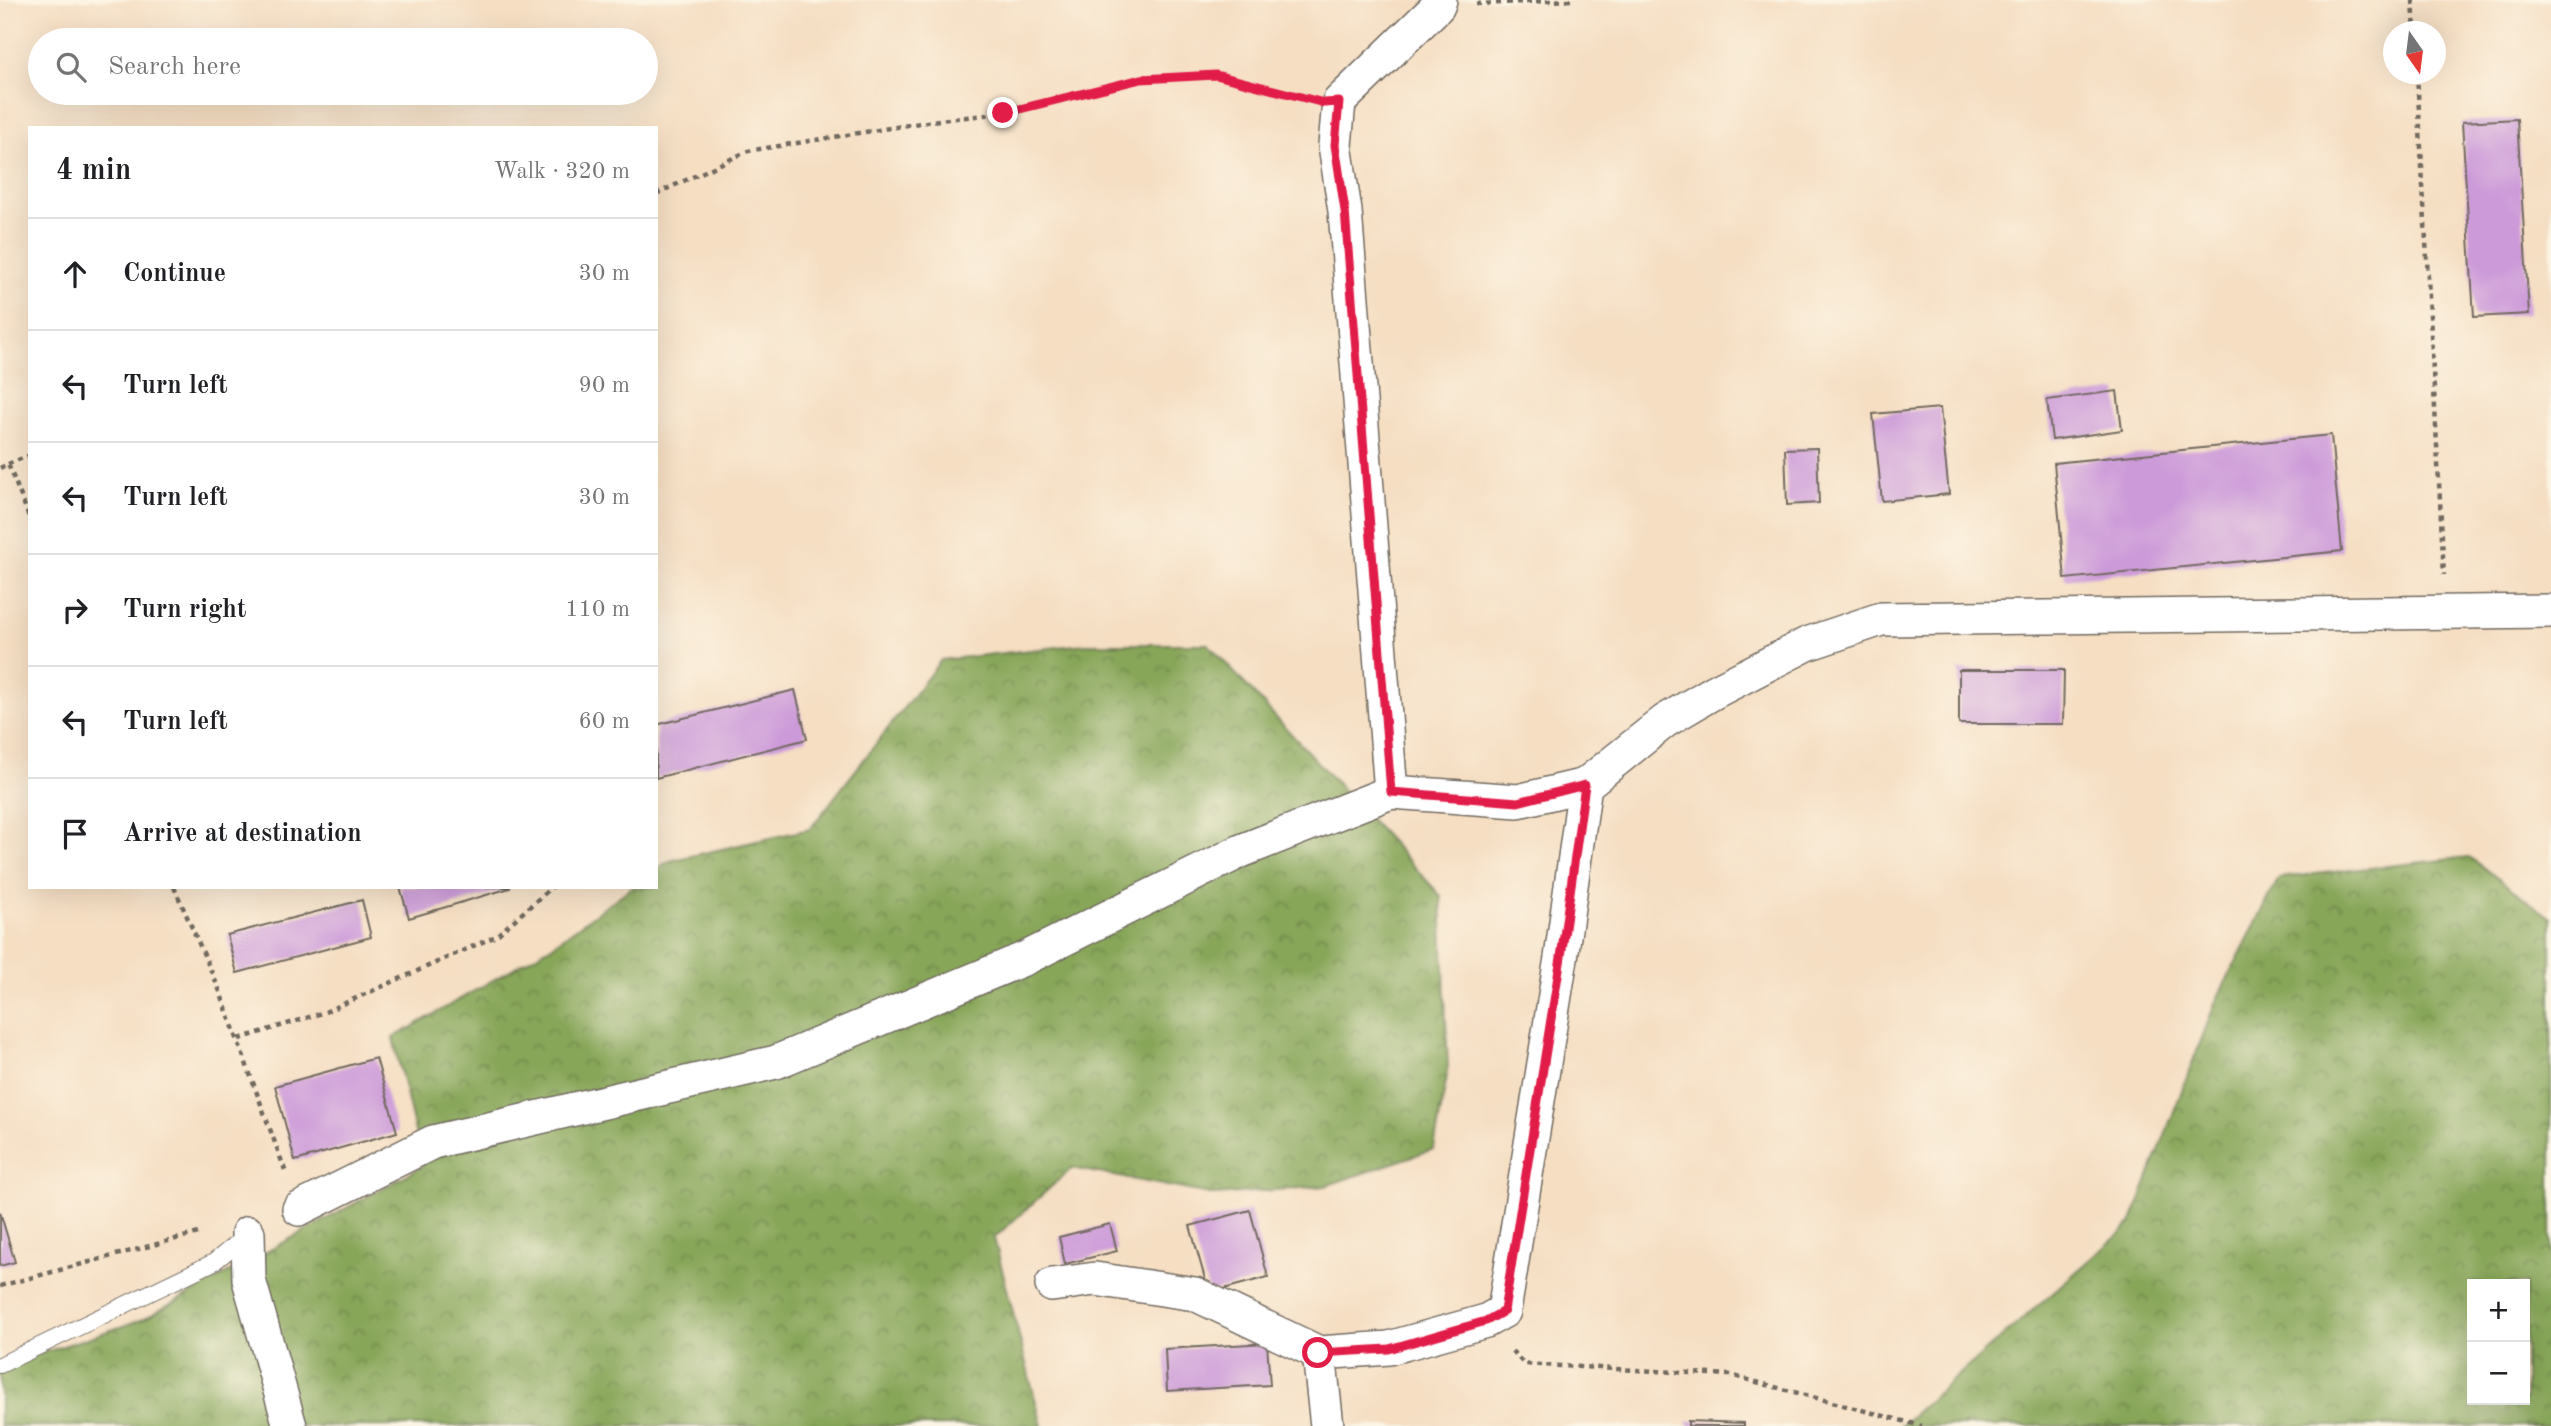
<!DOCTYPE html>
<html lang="en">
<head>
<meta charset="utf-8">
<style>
  body { margin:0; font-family:"Old Standard TT",serif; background:#f6f6f6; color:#202124 }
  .controls { position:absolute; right:21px; bottom:21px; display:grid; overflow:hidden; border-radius:0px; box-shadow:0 7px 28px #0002 }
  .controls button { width:63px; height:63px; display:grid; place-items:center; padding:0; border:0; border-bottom:2px solid #e0e0e0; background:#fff; color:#202124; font:35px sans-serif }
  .compass { position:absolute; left:2383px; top:21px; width:63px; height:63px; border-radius:50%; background:#fff; box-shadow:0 7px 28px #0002; rotate:166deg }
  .stop { position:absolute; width:21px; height:21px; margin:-16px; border:5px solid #e11d48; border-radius:50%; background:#fff }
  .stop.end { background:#e11d48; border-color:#fff; box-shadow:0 2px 7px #0008 }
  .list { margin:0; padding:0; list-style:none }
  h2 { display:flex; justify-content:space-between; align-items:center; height:91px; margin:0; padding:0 28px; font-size:30px }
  h2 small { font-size:23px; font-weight:400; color:#757577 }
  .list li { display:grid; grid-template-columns:46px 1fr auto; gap:21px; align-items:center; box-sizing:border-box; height:112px; padding:0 28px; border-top:2px solid #e0e0e0 }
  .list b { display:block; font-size:26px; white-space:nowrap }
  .list em { font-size:23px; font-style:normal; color:#757577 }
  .icon { flex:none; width:38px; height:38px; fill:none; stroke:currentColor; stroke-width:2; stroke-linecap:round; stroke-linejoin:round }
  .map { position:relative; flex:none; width:2551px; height:1426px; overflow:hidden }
  .search { position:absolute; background:#fff; box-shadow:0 7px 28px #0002; left:28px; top:28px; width:630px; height:77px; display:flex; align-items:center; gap:18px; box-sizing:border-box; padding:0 24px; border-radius:38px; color:#757577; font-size:26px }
  .panel { position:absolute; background:#fff; box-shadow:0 7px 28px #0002; left:28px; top:126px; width:630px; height:763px; border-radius:0px }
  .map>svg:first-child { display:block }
  .forest { fill:url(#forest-crowns); stroke:#596842; stroke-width:2; fill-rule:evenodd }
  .building { fill:#cc9ad9 }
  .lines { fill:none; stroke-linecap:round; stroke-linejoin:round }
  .service-casing { stroke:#726a60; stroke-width:18 }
  .minor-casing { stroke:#726a60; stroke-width:36 }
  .path { stroke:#726a60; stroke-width:4.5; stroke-dasharray:5 5; stroke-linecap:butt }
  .service { stroke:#fff; stroke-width:16 }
  .minor { stroke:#fff; stroke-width:33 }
  .route { stroke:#e11d48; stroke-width:9 }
</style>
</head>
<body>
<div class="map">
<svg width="2551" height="1426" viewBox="0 0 2551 1426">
  <defs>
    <pattern id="forest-crowns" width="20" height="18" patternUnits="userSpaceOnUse" patternTransform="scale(1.75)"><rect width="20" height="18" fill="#87a659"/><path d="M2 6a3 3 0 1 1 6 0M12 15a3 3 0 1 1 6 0" fill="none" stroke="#6f874a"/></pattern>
  </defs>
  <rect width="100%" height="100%" fill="#fcf5e5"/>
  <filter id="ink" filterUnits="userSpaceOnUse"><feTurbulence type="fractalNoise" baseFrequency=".0143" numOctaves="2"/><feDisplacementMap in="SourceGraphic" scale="14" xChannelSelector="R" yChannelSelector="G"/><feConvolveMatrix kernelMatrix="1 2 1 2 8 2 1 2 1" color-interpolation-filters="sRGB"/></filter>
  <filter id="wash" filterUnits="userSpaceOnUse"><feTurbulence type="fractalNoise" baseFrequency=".00686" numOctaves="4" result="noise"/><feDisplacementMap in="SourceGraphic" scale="28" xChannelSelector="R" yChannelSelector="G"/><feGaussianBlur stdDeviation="1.57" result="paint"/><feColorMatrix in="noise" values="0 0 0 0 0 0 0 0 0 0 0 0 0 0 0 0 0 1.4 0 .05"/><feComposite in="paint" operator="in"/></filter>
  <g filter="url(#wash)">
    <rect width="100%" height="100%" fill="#f5dec2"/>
    <!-- forest -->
    <g class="forest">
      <path d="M1085,644h123l233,252 7,174 -14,79 -109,37 -110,9 -143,-27 -78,70 48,188h-1042v-59l144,-48 279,-153 -30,-128 157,-91 82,-60h24v-17l13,-9 141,-32 131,-169z"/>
      <path d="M2469,857l82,61v508h-651l231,-202 85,-223 63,-123zM2472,1284h53v116h-53z"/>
    </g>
    <g id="blocks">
      <!-- building -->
      <g class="building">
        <path d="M2517,119l12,195 -55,3 -12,-195z"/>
        <path d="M2117,391l5,39 -70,10 -5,-40z"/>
        <path d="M1940,408l9,86 -67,7 -9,-87z"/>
        <path d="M2331,435l11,116 -277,28 -11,-116z"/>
        <path d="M1817,448l2,55 -32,2 -2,-56z"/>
        <path d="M1959,670h105l-1,54h-104z"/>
        <path d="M795,690l12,49 -151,39v-53z"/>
        <path d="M400,887h110v1l-101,30z"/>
        <path d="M362,900l9,37 -134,36 -10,-38z"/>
        <path d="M376,1058l21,74 -102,29 -20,-75z"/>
        <path d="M1250,1210l18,67 -59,16 -19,-67z"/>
        <path d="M0,1212l15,50 -15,4z"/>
        <path d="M1110,1224l7,27 -52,13 -6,-27z"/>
        <path d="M1267,1343l3,42 -103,6 -2,-42z"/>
        <path d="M1688,1421l56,2v3h-56z"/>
      </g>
    </g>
  </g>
  <g filter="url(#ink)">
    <use href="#blocks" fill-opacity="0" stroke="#726a60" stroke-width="2"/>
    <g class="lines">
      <defs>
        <path id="service" d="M0,1365l214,-103 34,-28"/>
        <g id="minor">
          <path d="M1391,792l-46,-581 -10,-66 4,-43 99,-96 2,-6"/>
          <path d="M299,1209l134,-67 343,-80 250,-104 215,-107 150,-59 127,9 67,-16 80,-64 49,-29 93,-48 74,-25 670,-8"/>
          <path d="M248,1233l1,47 41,146"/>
          <path d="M1052,1285l43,-6 100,15 124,59"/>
          <path d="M1327,1426l-8,-73 70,-5 97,-27 18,-10 57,-353 24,-173"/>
        </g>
      </defs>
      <!-- service casing -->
      <use href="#service" class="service-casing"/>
      <!-- minor casing -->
      <use href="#minor" class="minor-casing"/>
      <!-- path -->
      <g class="path">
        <path d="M2413,0l2,32"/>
        <path d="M1476,4l97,-4"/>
        <path d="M2417,74l27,501"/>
        <path d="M656,194l92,-43 191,-31 64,-7 138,-34 75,-4 85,22"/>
        <path d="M8,464l22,-9"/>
        <path d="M0,468l8,-4 22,55"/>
        <path d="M174,887l45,102 67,184"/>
        <path d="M239,1039l86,-27 171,-76 56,-49"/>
        <path d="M0,1286l202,-54"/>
        <path d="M1512,1351l12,13 206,11 192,51"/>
      </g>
      <!-- service -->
      <use href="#service" class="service"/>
      <!-- minor -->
      <use href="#minor" class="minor"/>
    </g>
  </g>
  <g class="lines" filter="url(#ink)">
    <!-- route -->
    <path class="route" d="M1003,113l138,-34 75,-4 108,28 15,-1 -4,43 10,66 46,581 127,10 67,-17 -24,172 -57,354 -18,10 -97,28 -71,4"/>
  </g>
</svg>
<div class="controls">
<button>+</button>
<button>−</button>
</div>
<svg class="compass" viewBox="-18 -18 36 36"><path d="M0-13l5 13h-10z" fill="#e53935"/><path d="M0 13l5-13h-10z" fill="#757577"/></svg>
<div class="stop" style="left:1318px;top:1353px"></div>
<div class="stop end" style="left:1003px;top:113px"></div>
<div class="search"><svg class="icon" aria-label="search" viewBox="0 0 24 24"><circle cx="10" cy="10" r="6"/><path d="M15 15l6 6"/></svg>Search here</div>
<section class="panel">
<h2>4 min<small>Walk · 320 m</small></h2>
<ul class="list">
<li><svg class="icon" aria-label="ahead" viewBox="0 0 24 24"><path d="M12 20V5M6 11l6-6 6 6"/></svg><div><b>Continue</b></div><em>30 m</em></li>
<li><svg class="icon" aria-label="left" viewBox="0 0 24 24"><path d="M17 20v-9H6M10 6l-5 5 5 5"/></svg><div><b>Turn left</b></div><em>90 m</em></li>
<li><svg class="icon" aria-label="left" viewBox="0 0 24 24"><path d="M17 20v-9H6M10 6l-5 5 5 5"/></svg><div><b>Turn left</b></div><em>30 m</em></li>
<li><svg class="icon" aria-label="right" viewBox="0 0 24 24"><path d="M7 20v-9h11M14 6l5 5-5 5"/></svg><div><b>Turn right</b></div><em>110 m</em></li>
<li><svg class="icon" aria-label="left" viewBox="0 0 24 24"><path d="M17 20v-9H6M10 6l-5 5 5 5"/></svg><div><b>Turn left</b></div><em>60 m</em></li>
<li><svg class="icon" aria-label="arrive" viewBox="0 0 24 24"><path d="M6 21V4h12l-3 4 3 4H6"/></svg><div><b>Arrive at destination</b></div></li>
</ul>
</section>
</div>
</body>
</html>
